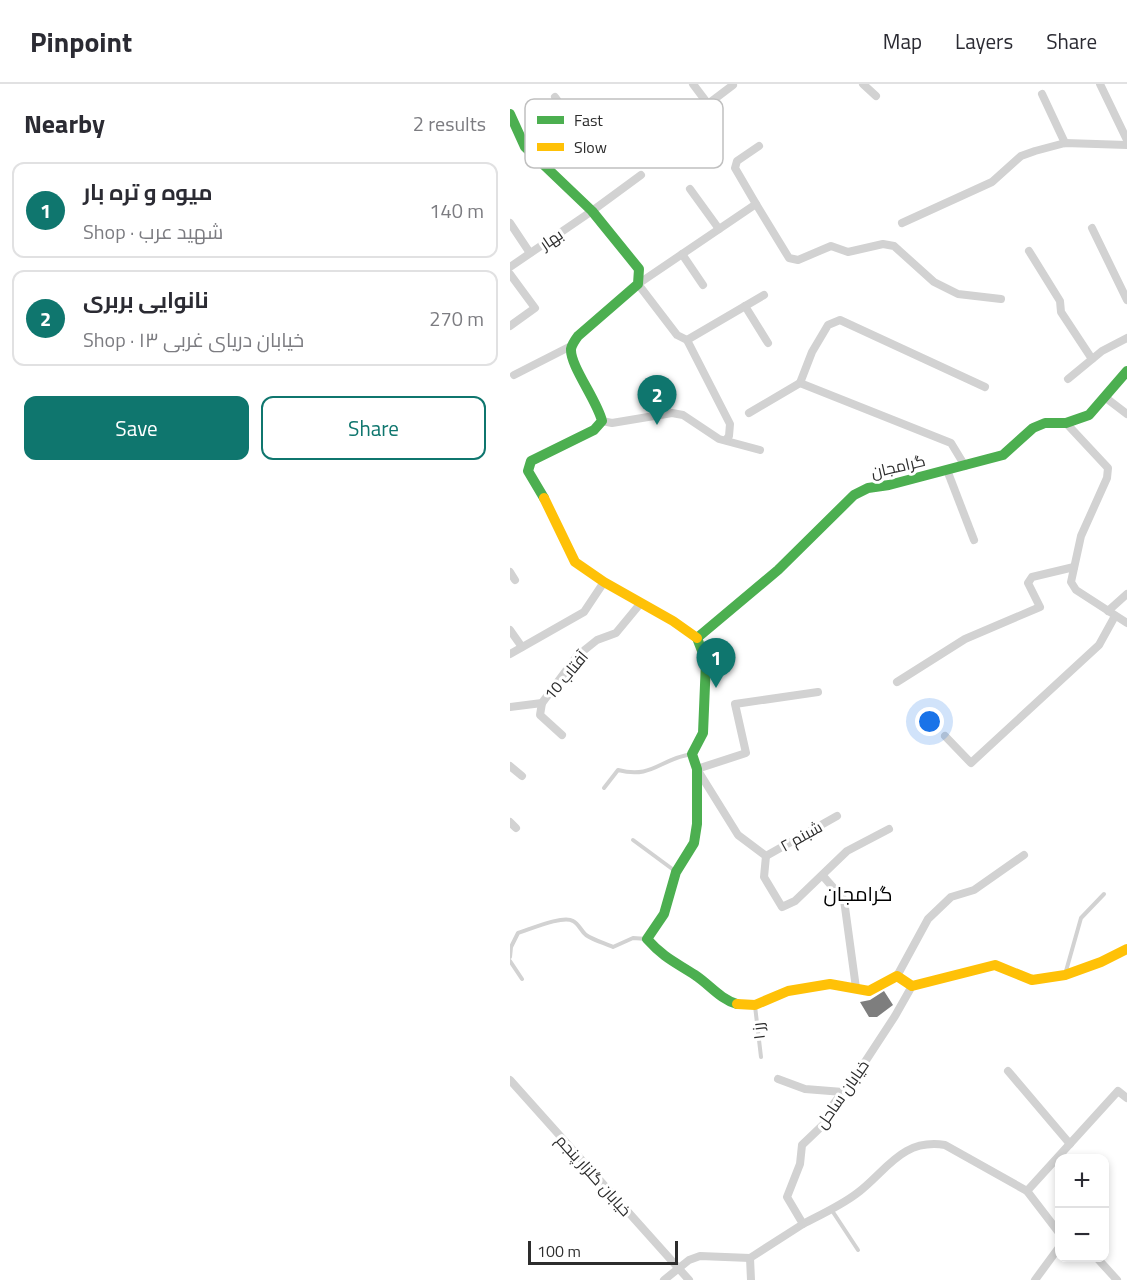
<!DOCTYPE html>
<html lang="en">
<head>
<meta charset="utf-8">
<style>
  body { margin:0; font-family:"Titillium Web",Cairo,sans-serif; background:#f7f7f7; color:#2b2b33 }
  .controls { position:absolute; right:18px; bottom:18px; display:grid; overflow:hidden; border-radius:12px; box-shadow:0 3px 9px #0003 }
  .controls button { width:54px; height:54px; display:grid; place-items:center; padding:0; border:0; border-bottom:2px solid #e1e1e2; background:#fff; color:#2b2b33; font:30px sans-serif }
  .scale { position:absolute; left:18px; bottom:15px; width:150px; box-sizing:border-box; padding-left:6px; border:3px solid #2d2d2d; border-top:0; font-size:16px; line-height:21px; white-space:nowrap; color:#2d2d2d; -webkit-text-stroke:4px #fff; paint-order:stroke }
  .you { position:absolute; left:420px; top:638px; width:21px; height:21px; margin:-15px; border:4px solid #fff; border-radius:50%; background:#1a73e8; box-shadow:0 0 0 9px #1a73e833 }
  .badge { display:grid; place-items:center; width:39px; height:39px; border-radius:50%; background:#0f766e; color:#fff; font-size:20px; font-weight:700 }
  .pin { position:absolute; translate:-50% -50px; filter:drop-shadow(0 2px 3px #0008) }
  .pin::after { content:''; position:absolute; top:32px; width:21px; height:18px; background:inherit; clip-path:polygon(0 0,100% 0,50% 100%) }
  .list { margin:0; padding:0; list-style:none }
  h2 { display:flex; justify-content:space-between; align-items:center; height:78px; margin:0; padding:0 24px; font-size:26px }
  h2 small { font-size:20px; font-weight:400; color:#7c7c81 }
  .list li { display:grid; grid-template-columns:39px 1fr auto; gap:18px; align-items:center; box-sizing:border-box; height:96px; margin:0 12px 12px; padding:0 12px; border:2px solid #e1e1e2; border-radius:12px }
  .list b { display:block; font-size:22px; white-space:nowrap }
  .list p { margin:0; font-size:20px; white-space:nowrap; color:#7c7c81 }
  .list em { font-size:20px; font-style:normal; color:#7c7c81 }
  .actions { display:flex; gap:12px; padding:18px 24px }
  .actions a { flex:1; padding:14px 0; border:2px solid #0f766e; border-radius:12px; text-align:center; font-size:21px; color:#0f766e }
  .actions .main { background:#0f766e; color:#fff }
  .map { position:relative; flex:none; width:617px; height:1196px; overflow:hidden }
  header { display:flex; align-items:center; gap:36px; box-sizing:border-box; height:84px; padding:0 30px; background:#fff; border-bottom:2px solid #e1e1e2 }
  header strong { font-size:28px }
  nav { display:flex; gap:33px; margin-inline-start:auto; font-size:21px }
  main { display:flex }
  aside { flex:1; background:#fff }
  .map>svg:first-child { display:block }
  .building { fill:#7e7e7e }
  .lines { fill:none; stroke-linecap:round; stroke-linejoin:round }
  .lane { stroke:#d2d2d2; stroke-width:4 }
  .street { stroke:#d2d2d2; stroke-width:8 }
  .fast { stroke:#4caf50; stroke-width:10 }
  .slow { stroke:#ffc107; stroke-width:10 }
  .labels { text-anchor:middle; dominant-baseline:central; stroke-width:6; stroke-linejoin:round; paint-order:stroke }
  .street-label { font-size:16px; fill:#2d2d2d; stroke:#fff }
  .quarter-label { font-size:20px; fill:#000; stroke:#fff }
  .key { fill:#fff; stroke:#c0c0c0; stroke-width:1.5 }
  .key-label { font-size:16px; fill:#2d2d2d }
</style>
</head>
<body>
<header>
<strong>Pinpoint</strong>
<nav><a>Map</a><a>Layers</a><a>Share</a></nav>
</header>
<main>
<aside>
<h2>Nearby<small>2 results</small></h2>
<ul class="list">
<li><span class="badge">1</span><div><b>میوه و تره بار</b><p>Shop · شهید عرب</p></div><em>140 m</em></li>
<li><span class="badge">2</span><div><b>نانوایی بربری</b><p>Shop · خیابان دریای غربی ۱۳</p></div><em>270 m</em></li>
</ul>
<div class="actions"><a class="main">Save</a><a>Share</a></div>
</aside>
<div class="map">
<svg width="617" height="1196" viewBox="0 0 617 1196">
  <rect width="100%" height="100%" fill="#fff"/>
  <!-- building -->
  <path class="building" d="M374,907l9,14 -16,12h-8l-9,-15 10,-2z"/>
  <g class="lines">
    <!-- lane -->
    <g class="lane">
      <path d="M94,704l14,-18c35,9 41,-11 74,-16"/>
      <path d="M123,756l42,31"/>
      <path d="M0,873l1,-10 7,-14c13,-4 45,-18 55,-12 6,3 8,10 13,14 7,5 18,8 27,12l20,-9 14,1"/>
      <path d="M0,877l12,18"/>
      <path d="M556,887l15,-53 23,-24"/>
      <path d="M245,922l6,51"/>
      <path d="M321,1125l27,41"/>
    </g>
    <!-- street -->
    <g class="street">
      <path d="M183,0l15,20 25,-19"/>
      <path d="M353,0l13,12"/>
      <path d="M590,0l27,56"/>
      <path d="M532,10l23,49"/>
      <path d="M172,38l26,-18"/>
      <path d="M28,76l41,-30 -24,-33"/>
      <path d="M180,105l29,40"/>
      <path d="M246,120l-21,-36 2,-7 22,-15"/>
      <path d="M0,139l20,30"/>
      <path d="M392,139l90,-41 29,-26 14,-5 30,-8 62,2"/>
      <path d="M582,144l35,72"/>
      <path d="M519,167l31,50 1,11 31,47"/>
      <path d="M172,170l21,31"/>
      <path d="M0,183l82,-56 49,-36"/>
      <path d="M0,190l25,34 -25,18"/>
      <path d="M235,222l23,37"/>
      <path d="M177,256l77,-45"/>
      <path d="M4,291l57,-29"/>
      <path d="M558,295l34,-28 25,-13"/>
      <path d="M290,299l12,-31 16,-27 12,-5 145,67"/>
      <path d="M596,314l21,16"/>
      <path d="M239,329l51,-30 151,60 14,23"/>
      <path d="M92,337l10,2 60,-10 11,2 36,24 41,11"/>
      <path d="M556,339l42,45 -1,10 -26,58 -10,46 5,8 51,33"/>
      <path d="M216,356l3,-4 1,-12 -43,-84 -10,-5 -39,-51 118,-80 33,54 9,2 33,-14 17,6 35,-8 11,2 40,36 24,12 43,5"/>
      <path d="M437,386l27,70"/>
      <path d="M0,488l5,8"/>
      <path d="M598,527l19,-17"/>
      <path d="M0,546l12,17"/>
      <path d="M0,570l74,-42 20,-30"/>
      <path d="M387,598l68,-43 75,-32 -12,-24 4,-6 42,-10"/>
      <path d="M308,608l-83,12 11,49 -49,16 41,66 28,21 -2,21 18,30 13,-6 52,-50 42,-22"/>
      <path d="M32,619l-2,12 22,20"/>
      <path d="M0,623l32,-4 35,-47 20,-16 19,-7 24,-29"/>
      <path d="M435,652l26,27 128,-118 16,-29"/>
      <path d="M0,682l12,10"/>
      <path d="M0,738l6,6"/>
      <path d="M256,772l71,-40"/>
      <path d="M313,792l21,24 12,88"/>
      <path d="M387,892l31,-57 23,-22 23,-7 50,-35"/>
      <path d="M498,987l62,73"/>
      <path d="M268,995l27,10 38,3"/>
      <path d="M0,996l179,200"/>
      <path d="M517,1107l91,-100 9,7"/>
      <path d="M293,1140c17,-9 37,-18 53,-30 30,-22 45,-56 89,-49l82,46 33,43"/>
      <path d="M240,1174l1,22"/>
      <path d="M587,1174l20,22"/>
      <path d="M154,1196l25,-20 11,-4 50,2 53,-34 -16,-27 13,-33 2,-19 22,-21 8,-18 29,-38 34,-52 17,-30"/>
      <path d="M525,1196l25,-34"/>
    </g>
    <!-- fast -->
    <g class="fast">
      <path d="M0,30l15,33 67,64 47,58 -1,15 -60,52c-3,4 -6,8 -7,13 -1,17 26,51 31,72l-8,9 -63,31 -3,10 16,27"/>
      <path d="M187,554l9,23 -3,72 -11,21 5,15v55l-3,19 -18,29 -12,42 -17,25c17,19 28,23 48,36 15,10 25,24 42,29"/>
      <path d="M187,554l81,-68 76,-75 14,-7 21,-3 114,-30 30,-27 12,-5h21l23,-8 38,-44"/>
    </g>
    <!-- slow -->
    <g class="slow">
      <path d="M34,414l31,64 29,20 69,39 24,17"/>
      <path d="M227,920l18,1 33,-14 42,-7 39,7 28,-15 15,10 83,-21 37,15 33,-5 36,-13 26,-13"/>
    </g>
  </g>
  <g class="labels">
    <!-- street labels -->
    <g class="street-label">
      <text transform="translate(41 155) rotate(-34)">بهار</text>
      <text transform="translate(388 382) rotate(-13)">گرامجان</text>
      <text transform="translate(56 591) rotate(-50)">آفتاب 10</text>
      <text transform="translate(291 752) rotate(-29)">شبنم ۲</text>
      <text transform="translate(248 947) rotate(-97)">رز ۱</text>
      <text transform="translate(332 1010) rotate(-55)">خیابان ساحل</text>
      <text transform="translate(84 1091) rotate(48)">خیابان گلزار پنجم</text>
    </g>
    <!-- quarter labels -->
    <g class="quarter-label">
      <text x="348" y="809">گرامجان</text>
    </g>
  </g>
  <!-- legend -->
  <rect x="15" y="15" width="198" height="69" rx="9" class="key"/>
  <rect x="27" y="32" width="27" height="8" fill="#4caf50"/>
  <rect x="27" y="59" width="27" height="8" fill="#ffc107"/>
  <g class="key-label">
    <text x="64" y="42">Fast</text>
    <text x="64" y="69">Slow</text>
  </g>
</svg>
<div class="controls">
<button>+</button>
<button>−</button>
</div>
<div class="scale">100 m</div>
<div class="you"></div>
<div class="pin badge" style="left:206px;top:604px">1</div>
<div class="pin badge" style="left:147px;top:341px">2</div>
</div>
</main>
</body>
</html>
